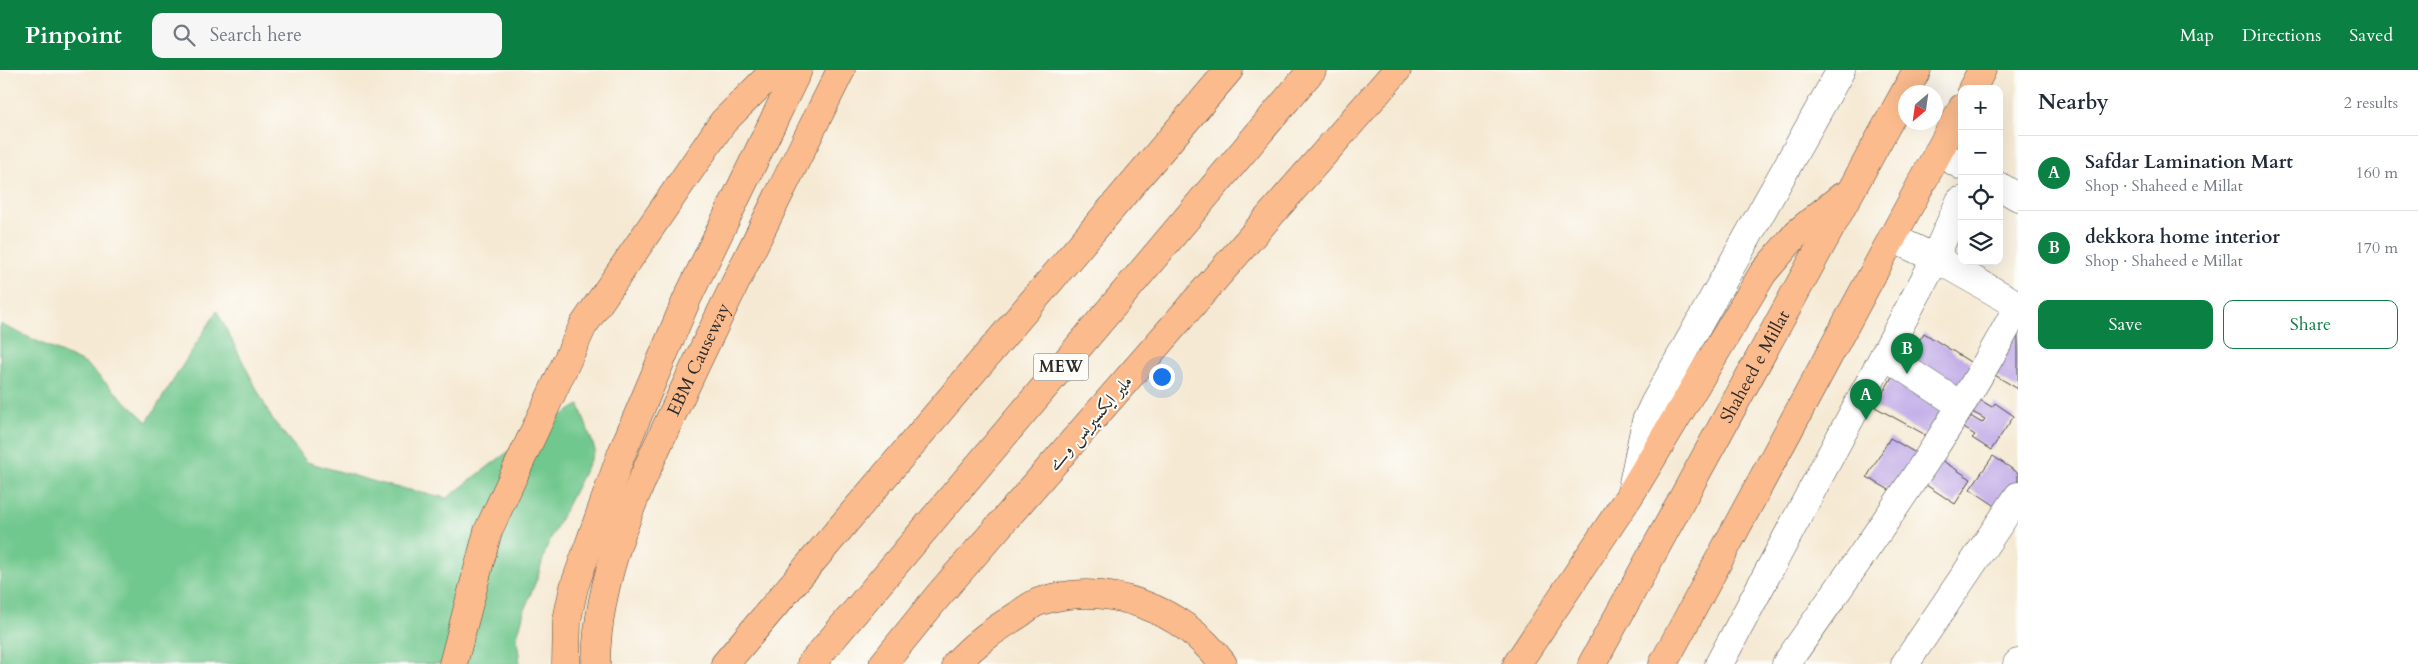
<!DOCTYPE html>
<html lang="en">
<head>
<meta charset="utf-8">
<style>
  body { margin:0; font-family:Cardo,Amiri,serif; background:#f6f6f7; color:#1f2937 }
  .controls { position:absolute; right:15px; top:15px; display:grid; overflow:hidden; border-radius:10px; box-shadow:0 5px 20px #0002 }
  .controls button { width:45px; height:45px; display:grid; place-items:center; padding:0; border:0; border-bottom:1px solid #e0e1e3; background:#fff; color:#1f2937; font:25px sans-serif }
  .compass { position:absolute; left:1898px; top:15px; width:45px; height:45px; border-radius:50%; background:#fff; box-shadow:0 5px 20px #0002; rotate:209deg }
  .you { position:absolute; left:1161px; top:306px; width:18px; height:18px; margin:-12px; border:4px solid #fff; border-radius:50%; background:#1a73e8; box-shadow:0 0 0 8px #1a73e833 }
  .badge { display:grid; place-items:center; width:32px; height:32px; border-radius:50%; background:#0b8043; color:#fff; font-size:16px; font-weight:700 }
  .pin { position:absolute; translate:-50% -41px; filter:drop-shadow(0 1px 2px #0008) }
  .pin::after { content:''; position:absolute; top:26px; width:18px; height:15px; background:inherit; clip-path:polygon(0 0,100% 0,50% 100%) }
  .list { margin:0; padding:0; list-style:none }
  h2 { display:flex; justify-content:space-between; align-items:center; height:65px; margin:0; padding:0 20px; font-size:21px }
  h2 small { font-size:16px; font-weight:400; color:#747a83 }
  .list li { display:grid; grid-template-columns:32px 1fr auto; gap:15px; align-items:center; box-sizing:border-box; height:75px; padding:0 20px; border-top:1px solid #e0e1e3 }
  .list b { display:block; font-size:19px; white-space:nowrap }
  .list p { margin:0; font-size:16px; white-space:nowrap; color:#747a83 }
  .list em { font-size:16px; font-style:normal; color:#747a83 }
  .actions { display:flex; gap:10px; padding:15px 20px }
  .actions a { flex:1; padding:11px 0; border:1px solid #0b8043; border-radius:10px; text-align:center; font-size:18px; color:#0b8043 }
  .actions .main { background:#0b8043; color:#fff }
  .icon { flex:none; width:28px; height:28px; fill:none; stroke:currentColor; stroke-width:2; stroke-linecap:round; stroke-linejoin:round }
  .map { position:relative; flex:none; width:2018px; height:594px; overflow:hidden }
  header { display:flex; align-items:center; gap:30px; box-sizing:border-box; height:70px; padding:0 25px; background:#0b8043; color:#fff }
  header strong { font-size:24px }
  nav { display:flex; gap:28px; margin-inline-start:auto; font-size:18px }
  .search { width:350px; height:45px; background:#f6f6f7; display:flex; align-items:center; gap:12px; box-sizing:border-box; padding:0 18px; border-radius:10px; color:#747a83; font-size:19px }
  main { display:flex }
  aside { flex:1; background:#fff }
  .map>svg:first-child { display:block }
  .green { fill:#71c88e; stroke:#4e7a5c }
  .building { fill:#bea7e7 }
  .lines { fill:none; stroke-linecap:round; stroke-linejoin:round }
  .minor-casing { stroke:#494844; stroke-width:29 }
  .major-casing { stroke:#494844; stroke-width:29 }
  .highway-casing { stroke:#494844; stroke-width:29 }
  .minor { stroke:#fff; stroke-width:28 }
  .major { stroke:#fbbb8d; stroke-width:28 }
  .highway { stroke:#fbbb8d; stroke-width:28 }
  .labels { text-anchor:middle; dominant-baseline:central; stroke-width:4; stroke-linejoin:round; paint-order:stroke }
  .shield { fill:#fdfcf7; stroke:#6a6a68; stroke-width:1 }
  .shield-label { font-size:16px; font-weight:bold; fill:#2b2b2b }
  .street-label { font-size:18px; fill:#2b2b2b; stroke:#fdfcf7 }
</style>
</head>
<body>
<header>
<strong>Pinpoint</strong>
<div class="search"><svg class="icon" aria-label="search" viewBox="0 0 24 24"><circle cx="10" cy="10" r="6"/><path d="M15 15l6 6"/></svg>Search here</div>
<nav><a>Map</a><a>Directions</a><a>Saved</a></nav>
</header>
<main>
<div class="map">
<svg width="2018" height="594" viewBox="0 0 2018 594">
  <rect width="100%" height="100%" fill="#fdfcf7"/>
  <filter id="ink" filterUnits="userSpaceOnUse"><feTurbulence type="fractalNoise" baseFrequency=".02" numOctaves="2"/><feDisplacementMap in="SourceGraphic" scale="10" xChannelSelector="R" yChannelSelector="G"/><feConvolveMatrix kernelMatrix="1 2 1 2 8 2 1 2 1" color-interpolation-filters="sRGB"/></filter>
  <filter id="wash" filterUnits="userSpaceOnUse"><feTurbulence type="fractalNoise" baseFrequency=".0096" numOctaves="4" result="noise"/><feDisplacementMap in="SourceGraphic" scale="20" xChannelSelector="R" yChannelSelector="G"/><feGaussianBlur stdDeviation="1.12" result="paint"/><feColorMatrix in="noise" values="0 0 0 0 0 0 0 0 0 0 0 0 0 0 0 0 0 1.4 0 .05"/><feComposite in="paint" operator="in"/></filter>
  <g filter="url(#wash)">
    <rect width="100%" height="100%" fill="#f5e9d3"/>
    <!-- green -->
    <path class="green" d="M217,241l55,108 35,43 79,23 61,13 91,-69 41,-24 16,45 -48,96 -9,30 -13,32 -8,29 3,27h-520v-340l86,40 61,58z"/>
    <g id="blocks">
      <!-- building -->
      <g class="building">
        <path d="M2018,261v58l-25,-15z"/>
        <path d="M1924,263l59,37 -18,29 -60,-37z"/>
        <path d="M1893,305l58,32 -18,32 -58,-32z"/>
        <path d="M1973,326l19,11 3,-4 19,13 -23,34 -19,-12 3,-3 -19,-12 6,-12 20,12 3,-4 -20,-11z"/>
        <path d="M1890,368l31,18 -23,39 -31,-18z"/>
        <path d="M1935,386l36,23 -16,25 -35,-23z"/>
        <path d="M1993,386l25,17v16l-15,22 -33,-22z"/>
      </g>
    </g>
  </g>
  <g filter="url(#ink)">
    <use href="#blocks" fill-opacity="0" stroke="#494844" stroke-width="1"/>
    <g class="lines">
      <defs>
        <g id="minor">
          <path d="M1938,82l24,14"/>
          <path d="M1999,116l19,11"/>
          <path d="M1892,168l43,20 83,47"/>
          <path d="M1884,285l76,50"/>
          <path d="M1632,418l14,-67 9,-19 186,-332"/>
          <path d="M1719,594l210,-393 31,-70"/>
          <path d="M1786,594c81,-117 166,-232 232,-358"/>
          <path d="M1905,594l113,-168"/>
          <path d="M2017,594l1,-1"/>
        </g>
        <g id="major">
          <path d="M1972,19l10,-19"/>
          <path d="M566,594l1,-44 7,-33 47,-132 66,-156 111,-229"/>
          <path id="s1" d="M596,594c1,-100 51,-196 93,-285 49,-104 101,-206 152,-309"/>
          <path d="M1517,594l113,-169 133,-222 35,-41 43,-35"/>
          <path id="s2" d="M1592,594l325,-594"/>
          <path d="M1663,594l299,-556"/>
        </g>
        <g id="highway">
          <path d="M453,594l35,-133 95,-205 140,-204 52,-52"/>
          <path d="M725,594l504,-594"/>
          <path d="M811,594l501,-594"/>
          <path d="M883,594l55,-68 459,-526"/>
          <path d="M956,594c19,-21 38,-34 62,-49 7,-5 15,-12 23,-14 67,-21 141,8 182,63"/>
        </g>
      </defs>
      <!-- minor casing -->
      <use href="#minor" class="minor-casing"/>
      <!-- major casing -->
      <use href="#major" class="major-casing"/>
      <!-- highway casing -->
      <use href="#highway" class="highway-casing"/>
      <!-- minor -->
      <use href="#minor" class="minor"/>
      <!-- major -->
      <use href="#major" class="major"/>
      <!-- highway -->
      <use href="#highway" class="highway"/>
    </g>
  </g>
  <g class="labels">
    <!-- shield labels -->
    <rect class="shield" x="1033.5" y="283.5" width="55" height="27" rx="4"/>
    <g class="shield-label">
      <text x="1061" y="297">MEW</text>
    </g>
    <!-- street labels -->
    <g class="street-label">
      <text stroke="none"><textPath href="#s1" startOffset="324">EBM Causeway</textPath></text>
      <text stroke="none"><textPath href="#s2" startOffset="339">Shaheed e Millat</textPath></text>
      <text transform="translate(1090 353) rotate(-49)">ملیر ایکسپریس وے</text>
    </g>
  </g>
</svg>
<div class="controls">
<button>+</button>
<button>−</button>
<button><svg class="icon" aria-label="locate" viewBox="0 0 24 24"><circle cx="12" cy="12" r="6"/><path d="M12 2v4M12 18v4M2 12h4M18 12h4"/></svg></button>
<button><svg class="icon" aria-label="layers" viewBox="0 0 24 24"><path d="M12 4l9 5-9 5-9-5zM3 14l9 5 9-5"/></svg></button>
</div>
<svg class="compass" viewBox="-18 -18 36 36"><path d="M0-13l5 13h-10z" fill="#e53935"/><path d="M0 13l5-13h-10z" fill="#747a83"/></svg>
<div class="you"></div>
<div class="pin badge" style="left:1866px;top:350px">A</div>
<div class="pin badge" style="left:1907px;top:304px">B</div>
</div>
<aside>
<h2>Nearby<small>2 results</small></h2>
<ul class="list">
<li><span class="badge">A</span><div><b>Safdar Lamination Mart</b><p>Shop · Shaheed e Millat</p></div><em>160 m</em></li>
<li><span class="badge">B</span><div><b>dekkora home interior</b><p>Shop · Shaheed e Millat</p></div><em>170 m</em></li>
</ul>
<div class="actions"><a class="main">Save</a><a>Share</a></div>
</aside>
</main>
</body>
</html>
